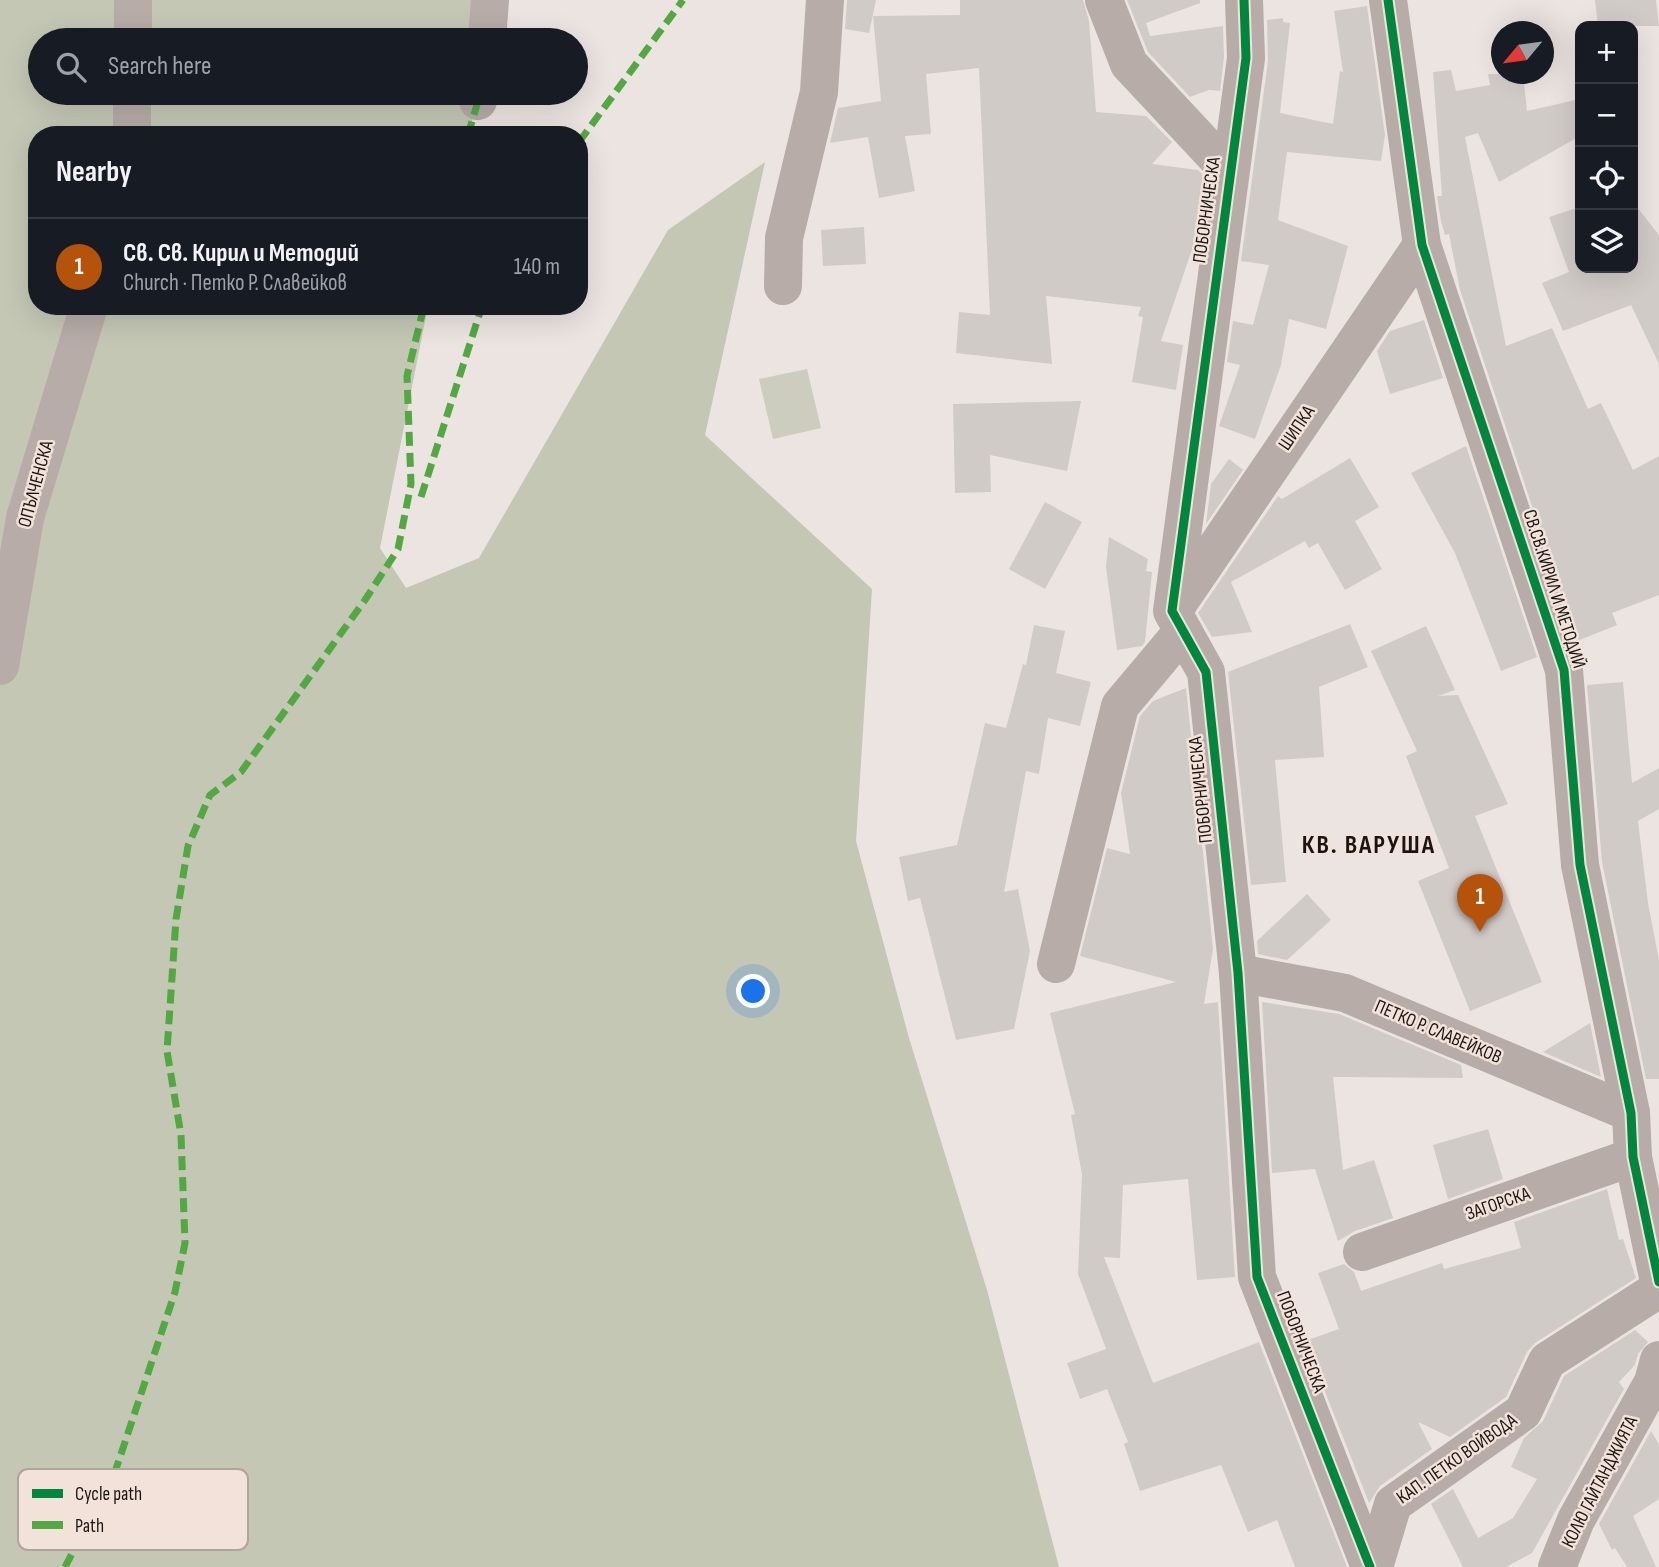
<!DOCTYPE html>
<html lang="en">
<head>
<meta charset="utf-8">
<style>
  body { margin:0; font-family:"Sofia Sans Condensed",sans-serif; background:#20242c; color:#f1f3f6 }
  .controls { position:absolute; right:21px; top:21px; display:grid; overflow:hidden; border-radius:14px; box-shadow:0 7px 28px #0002 }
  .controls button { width:63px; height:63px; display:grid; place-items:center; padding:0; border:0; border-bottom:2px solid #363941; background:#171b24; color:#f1f3f6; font:35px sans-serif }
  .compass { position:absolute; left:1491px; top:21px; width:63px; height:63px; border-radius:50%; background:#171b24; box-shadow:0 7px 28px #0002; rotate:241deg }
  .you { position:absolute; left:754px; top:992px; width:24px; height:24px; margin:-18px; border:5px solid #fff; border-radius:50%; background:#1a73e8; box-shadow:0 0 0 10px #1a73e833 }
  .badge { display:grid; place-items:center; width:46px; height:46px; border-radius:50%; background:#b45309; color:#fff; font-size:23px; font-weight:700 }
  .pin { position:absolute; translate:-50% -58px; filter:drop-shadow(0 2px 4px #0008) }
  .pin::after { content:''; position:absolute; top:37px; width:24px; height:21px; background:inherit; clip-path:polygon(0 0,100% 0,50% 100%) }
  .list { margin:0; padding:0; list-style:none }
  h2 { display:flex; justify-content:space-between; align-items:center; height:91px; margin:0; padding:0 28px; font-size:30px }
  h2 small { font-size:23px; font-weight:400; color:#9ea1a6 }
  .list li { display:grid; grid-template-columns:46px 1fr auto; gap:21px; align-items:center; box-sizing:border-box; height:98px; padding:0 28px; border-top:2px solid #363941 }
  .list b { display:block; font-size:26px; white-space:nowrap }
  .list p { margin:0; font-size:23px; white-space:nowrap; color:#9ea1a6 }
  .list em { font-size:23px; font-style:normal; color:#9ea1a6 }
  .icon { flex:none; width:38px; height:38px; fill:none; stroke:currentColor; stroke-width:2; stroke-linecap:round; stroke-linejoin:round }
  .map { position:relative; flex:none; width:1659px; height:1567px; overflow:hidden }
  .search { position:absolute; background:#171b24; box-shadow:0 7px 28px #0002; left:28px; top:28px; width:560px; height:77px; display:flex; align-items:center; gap:18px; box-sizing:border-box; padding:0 24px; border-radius:38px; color:#9ea1a6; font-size:26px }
  .panel { position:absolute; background:#171b24; box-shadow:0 7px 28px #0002; left:28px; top:126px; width:560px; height:189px; border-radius:28px }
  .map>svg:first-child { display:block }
  .green { fill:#cccdbe }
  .forest { fill:#c4c7b4 }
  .building { fill:#d1cbc7 }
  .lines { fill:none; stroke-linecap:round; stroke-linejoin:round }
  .minor { stroke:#b7aca7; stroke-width:38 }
  .quiet { stroke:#52a942; stroke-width:7; stroke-dasharray:14 7; stroke-linecap:butt }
  .cycleway-casing { stroke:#f2e2da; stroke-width:13 }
  .cycleway { stroke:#00873e; stroke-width:9 }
  .labels { text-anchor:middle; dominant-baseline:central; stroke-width:5; stroke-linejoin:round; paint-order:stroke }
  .street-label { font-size:19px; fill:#1a1512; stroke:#f2e2da }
  .district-label { font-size:26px; font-weight:bold; letter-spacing:2px; fill:#1a1512; stroke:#f2e2da }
  .key { fill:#f2e2da; stroke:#b1a49e; stroke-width:2 }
  .key-label { font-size:19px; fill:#1a1512 }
</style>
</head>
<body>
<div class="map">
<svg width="1659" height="1567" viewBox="0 0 1659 1567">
  <rect width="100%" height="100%" fill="#ece4e0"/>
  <!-- green -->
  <path class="green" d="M807,369l14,59 -48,11 -14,-60z"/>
  <!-- forest -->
  <path class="forest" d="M0,0h490l-3,40h-447v53h440l-12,42h-431v171h391l-48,242 26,40 73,-30 189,-328 97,-68 -60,273 167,154 -16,252 53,197 78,252 72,277h-1059z"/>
  <!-- building -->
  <g class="building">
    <path d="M847,0h29l-7,33 -24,-4z"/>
    <path d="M960,0h123l6,21 7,91 50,4 26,26 -20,22 46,6 10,10 -6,40 -41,121 22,4 -7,45 -44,-8 11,-65 -5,-1 3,-9 -95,-11 6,68 -96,-11 3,-41 31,3 -11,-247 -53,6 5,60 -26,2 10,55 -36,7 -11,-61 -38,6 8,-35 43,-7 -8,-85 87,-1z"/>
    <path d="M1127,0h73v3l-54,20 4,13 73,-10 1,31 -4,34 -11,-1 -19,7 -42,-45z"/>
    <path d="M1595,0h61l3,26h-61z"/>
    <path d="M1367,6l18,129 -4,26 -94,-9 -9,68 70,26 -22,83 -37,-10 -8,46 -26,74 -36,-13 21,-61 -13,-3 6,-41 20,4 16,-60 -28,-4 27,-200 -1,-41 16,-2v4l7,1 -10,90 53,11 7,-53 3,1 -9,-61z"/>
    <path d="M1451,70l5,21 34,-6 -2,-11h35l4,37 53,-12v37l-81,46 -21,-49 -13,4 41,209 46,-18 36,81 13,-6 32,67 26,-14v139l-47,18 5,12 -40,16 -117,-351 -11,-56 -4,1 -4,-14 -4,-25h5l-9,-124z"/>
    <path d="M1633,202l26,33v129l-28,-59 -68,26 -21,-48 27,-11 -20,-55 31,-10v61h53z"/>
    <path d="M864,227l2,37 -43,2 -2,-36z"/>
    <path d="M1424,320l19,58 -53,16 -13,-43 13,-20z"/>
    <path d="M1081,401l-14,70 -77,-16 1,37 -36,1 -2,-89z"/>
    <path d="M1466,446l71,211 -36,14 -46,-118 -44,-80z"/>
    <path d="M1350,458l29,49 -24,14 27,48 -37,21 -27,-47 -9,5 -4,-7 -74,41 21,50 -40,5 -14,-24 80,-117 4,3z"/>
    <path d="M1229,459l14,11 -37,54 5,-40z"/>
    <path d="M1045,502l37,20 -37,67 -36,-20z"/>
    <path d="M1109,537l39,22 -2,12 6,1 -7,70 -3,4 -25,4 -11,-83z"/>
    <path d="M1350,624l18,43 -49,20 5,70 -49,3 11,122 -35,3 -23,-213z"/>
    <path d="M1034,625l31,6 -9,42 35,9 -11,44 -32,-8 -9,56 -13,-3 -22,121 14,-3 12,62 -16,78 -58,11 -36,-142 -12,3 -9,-44 58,-12 28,-122 21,5 17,-64 3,1z"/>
    <path d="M1426,626l29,64 -17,6 20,-1 50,109 -33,12 67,166 -72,29 -52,-130 31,-13 -43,-112 11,-5 -46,-100z"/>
    <path d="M1623,682l9,101 27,-15v41l-21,12 10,82 11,57v119h-13l-44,-217 -15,-177z"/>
    <path d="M1186,688l27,261 -9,55 14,-2 17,275 -38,3 -9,-101 -65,6 -3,73 -16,-1 49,126 106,-41 88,225h-52l-18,-47 -29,12 -27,-67 -81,26 -16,-47 4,-2 -21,-53 -27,10 -13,-36 39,-14 -28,-75 4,-100 -11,-59 4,-1 -25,-101 126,-31 -96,-26 27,-108 23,6 -9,-61 19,-77 13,-15z"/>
    <path d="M1307,894l24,26 -44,40 -29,-6 -1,-13z"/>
    <path d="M1262,1002l77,12 122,51 2,13 -130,-1 10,93 31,-10 19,58 -38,13 -17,10 -23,-72 -43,4z"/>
    <path d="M1590,1023l11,54 -58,-25z"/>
    <path d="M1488,1129l15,50 -55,20 -15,-54z"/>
    <path d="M1607,1189l12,51 4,-1 13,39 -101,65 -8,9 -21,45 -56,40 -32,-15 14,27 -52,37 -11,17 -64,-162 34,-12 -21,-56 26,-9 10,8 7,19 81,-28 2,6 77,-21 -7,-26z"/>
    <path d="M1635,1330l13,12 -10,12 -3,11 -16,17 5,7 -92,164 -26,14h-43l-32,-63 22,-15 25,49 35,-20 24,-39 -26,-12 13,-29 19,-17 21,-45z"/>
    <path d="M1651,1431l8,13v55l-26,17 23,51h-29l-12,-19 -3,2 -13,-26z"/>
  </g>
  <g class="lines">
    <!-- minor -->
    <g class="minor">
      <path d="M1104,0l25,64 100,107"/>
      <path d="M1244,0l2,58 -74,553 34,61 32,301 19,304 113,290"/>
      <path d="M1388,0l34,245 142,425 16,195 51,248 2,44 26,125"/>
      <path d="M133,40v-40"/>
      <path d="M487,40l3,-40"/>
      <path d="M478,101l2,-8"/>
      <path d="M132,135v-42"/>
      <path d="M783,286l1,-48 35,-146 6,-92"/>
      <path d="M1177,605l245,-360"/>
      <path d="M0,666l25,-148 64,-212"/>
      <path d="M1056,964l64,-258 63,-75"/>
      <path d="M1238,973l107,20 286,120"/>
      <path d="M1362,1252l271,-95"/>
      <path d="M1374,1567l19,-63 130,-92 24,-51 112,-72"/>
      <path d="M1557,1567l19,-47 77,-138 6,-22"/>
    </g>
    <!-- quiet -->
    <g class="quiet">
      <path d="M468,135l10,-34"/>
      <path d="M579,142l104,-142"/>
      <path d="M421,497l61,-191"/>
      <path d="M65,1567l51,-98 59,-177 10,-49 -4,-108 -14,-84 9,-132 12,-73 22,-51 31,-23 124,-172 33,-51 13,-65 -4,-108 17,-70"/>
    </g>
    <defs>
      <g id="cycleway">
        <path d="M1244,0l2,58 -74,553 34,61 32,301 19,304 113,290"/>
        <path d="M1388,0l34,245 142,425 16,195 51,248 2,44 26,125"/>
      </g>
    </defs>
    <!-- cycleway casing -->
    <use href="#cycleway" class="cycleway-casing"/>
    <!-- cycleway -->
    <use href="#cycleway" class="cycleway"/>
  </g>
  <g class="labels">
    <!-- street labels -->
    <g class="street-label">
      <text transform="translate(1207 210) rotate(-82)">ПОБОРНИЧЕСКА</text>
      <text transform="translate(1297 428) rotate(-56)">ШИПКА</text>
      <text transform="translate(36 484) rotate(-75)">ОПЪЛЧЕНСКА</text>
      <text transform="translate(1554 589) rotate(72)">СВ.СВ.КИРИЛ И МЕТОДИЙ</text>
      <text transform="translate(1201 790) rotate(-96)">ПОБОРНИЧЕСКА</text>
      <text transform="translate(1438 1032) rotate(23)">ПЕТКО Р. СЛАВЕЙКОВ</text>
      <text transform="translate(1498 1204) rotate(-19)">ЗАГОРСКА</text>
      <text transform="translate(1301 1342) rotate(69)">ПОБОРНИЧЕСКА</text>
      <text transform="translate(1457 1459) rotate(-35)">КАП. ПЕТКО ВОЙВОДА</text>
      <text transform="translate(1600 1482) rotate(-63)">КОЛЮ ГАЙТАНДЖИЯТА</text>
    </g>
    <!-- district labels -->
    <g class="district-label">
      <text x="1369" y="845">КВ. ВАРУША</text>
    </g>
  </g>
  <!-- legend -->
  <rect x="18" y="1469" width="230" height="81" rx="10" class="key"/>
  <rect x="32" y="1489" width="31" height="9" fill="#00873e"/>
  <rect x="32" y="1521" width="31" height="8" fill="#52a942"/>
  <g class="key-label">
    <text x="75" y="1500">Cycle path</text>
    <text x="75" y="1532">Path</text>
  </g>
</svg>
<div class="controls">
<button>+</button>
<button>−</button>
<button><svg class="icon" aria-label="locate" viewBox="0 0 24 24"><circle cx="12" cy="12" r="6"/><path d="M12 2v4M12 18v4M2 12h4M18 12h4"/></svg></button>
<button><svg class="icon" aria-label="layers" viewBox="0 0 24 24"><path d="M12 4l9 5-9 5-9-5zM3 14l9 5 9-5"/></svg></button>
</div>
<svg class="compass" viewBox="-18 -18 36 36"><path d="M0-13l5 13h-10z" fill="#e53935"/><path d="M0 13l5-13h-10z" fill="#9ea1a6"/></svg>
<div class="you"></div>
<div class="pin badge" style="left:1480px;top:932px">1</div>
<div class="search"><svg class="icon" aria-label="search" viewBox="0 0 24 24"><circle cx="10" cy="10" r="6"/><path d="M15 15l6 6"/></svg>Search here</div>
<section class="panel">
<h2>Nearby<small></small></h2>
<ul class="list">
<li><span class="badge">1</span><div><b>Св. Св. Кирил и Методий</b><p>Church · Петко Р. Славейков</p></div><em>140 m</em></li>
</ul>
</section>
</div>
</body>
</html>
